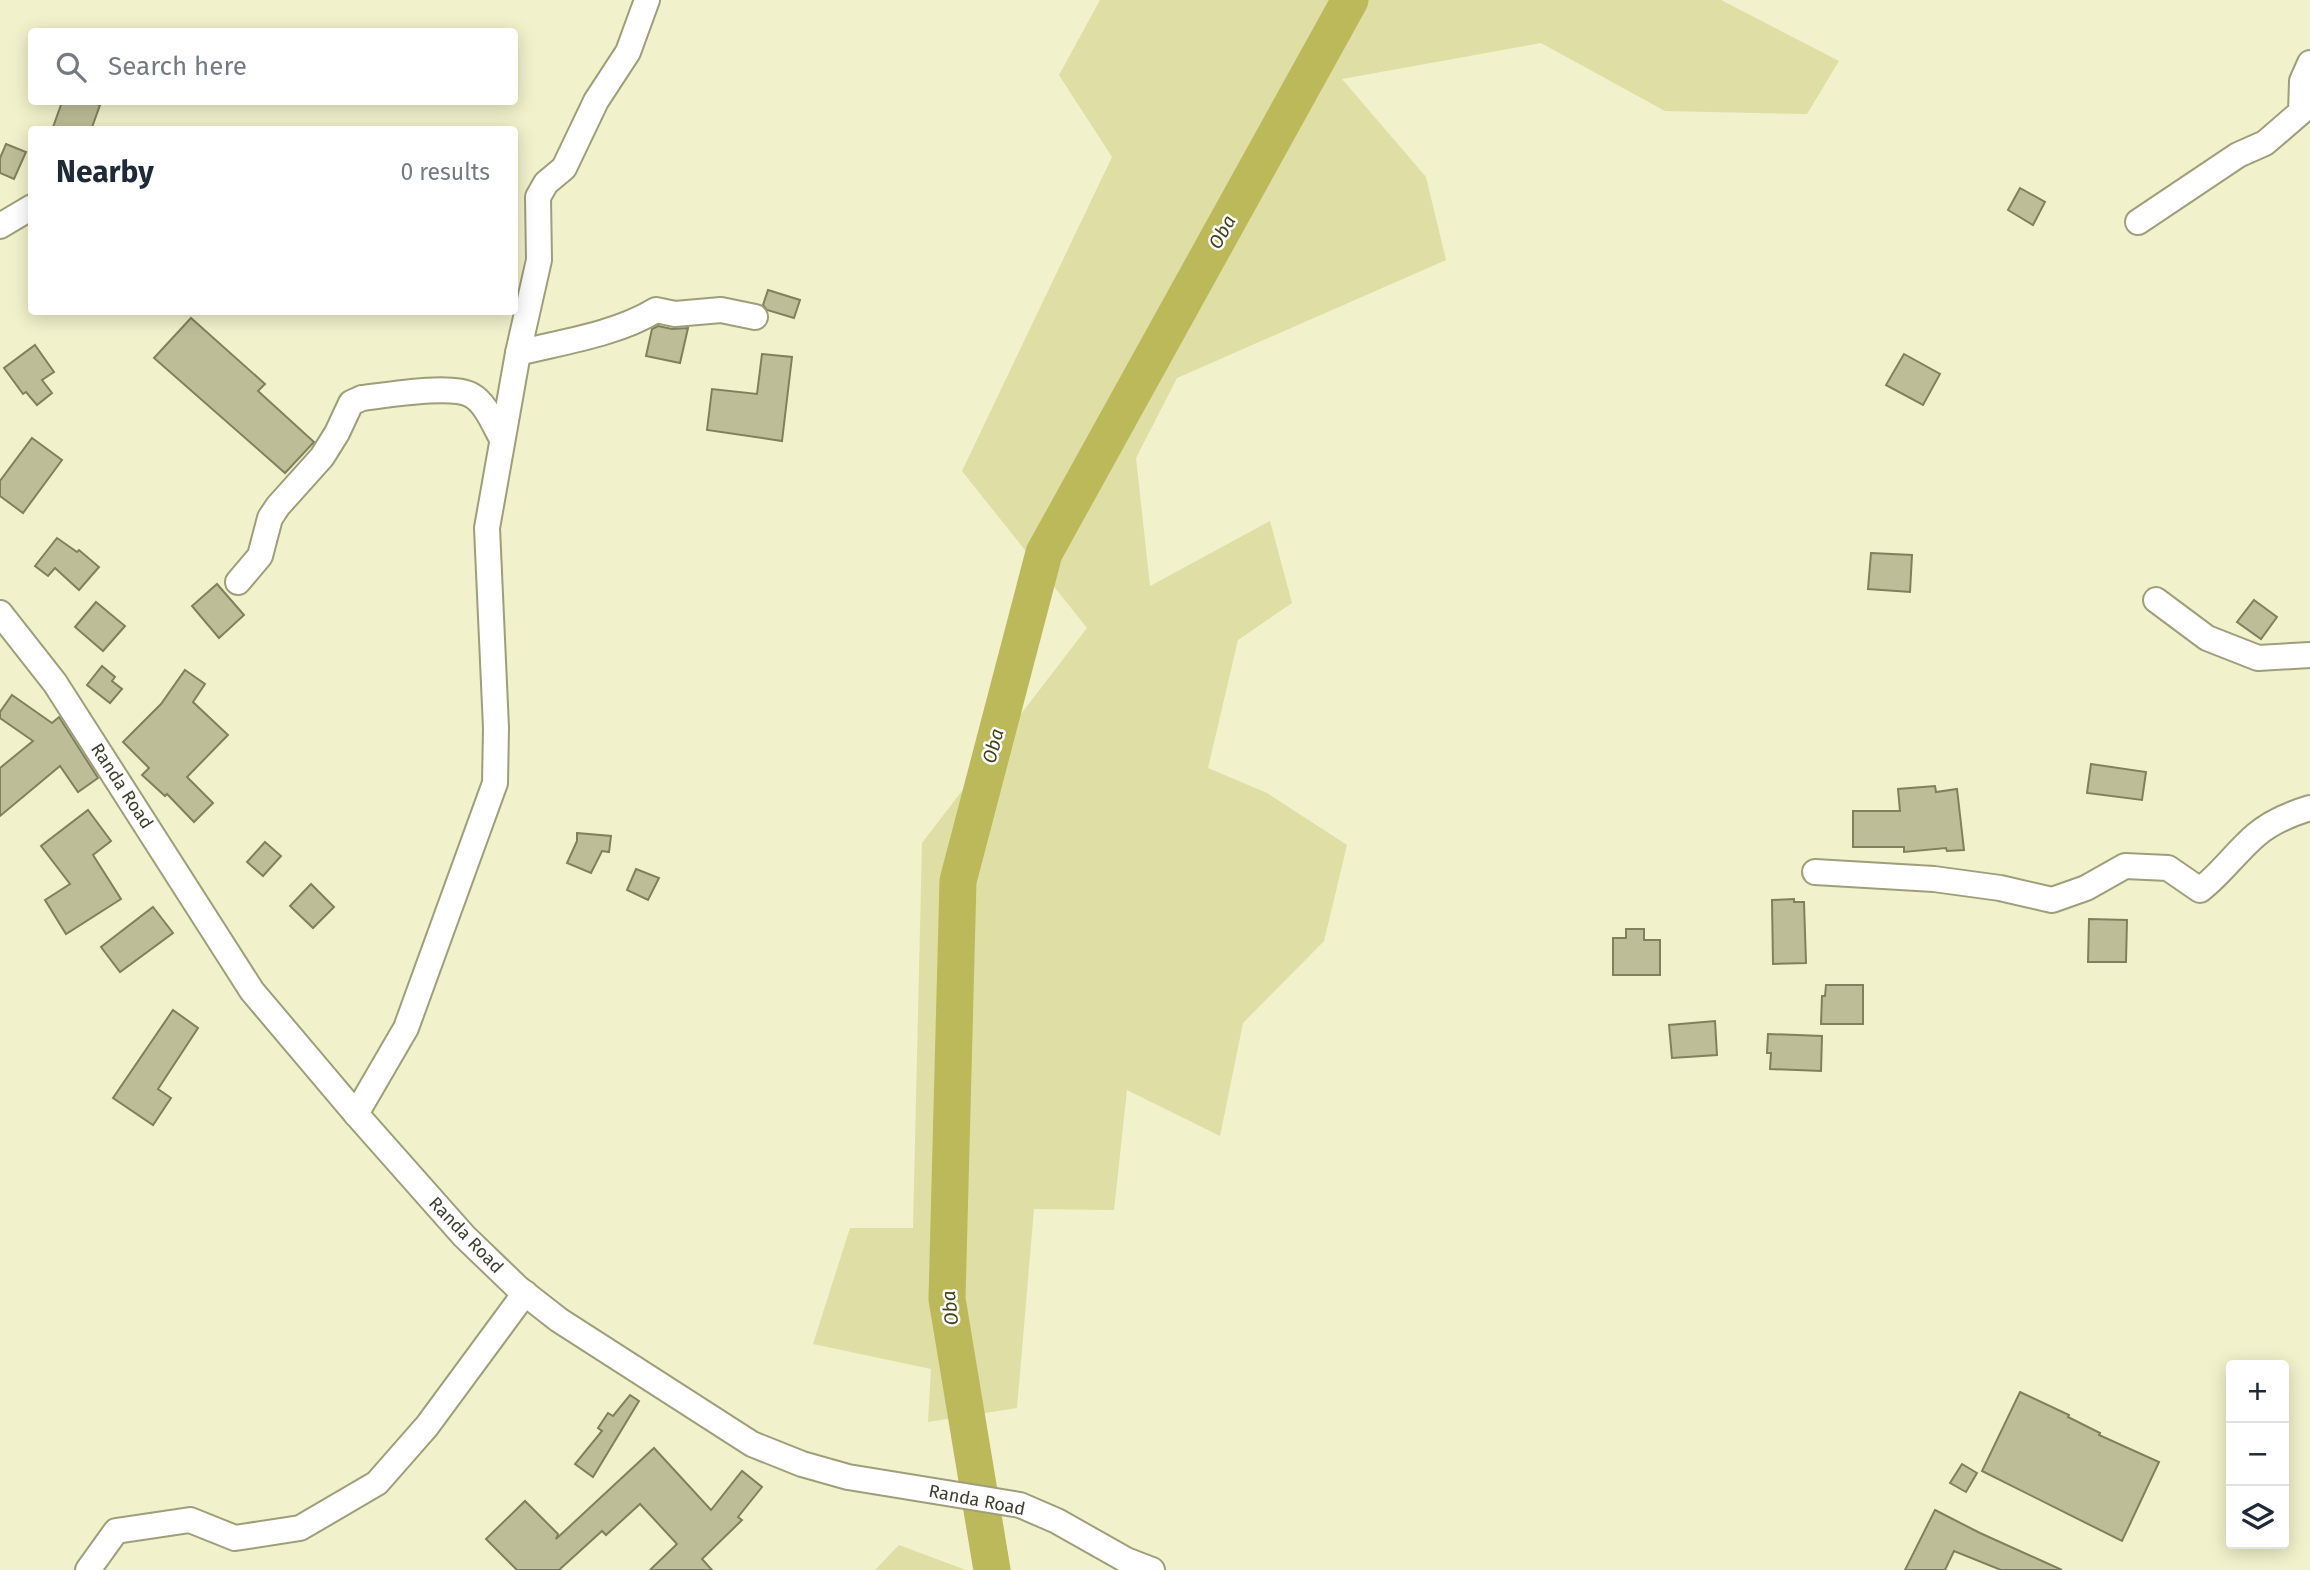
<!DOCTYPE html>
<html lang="en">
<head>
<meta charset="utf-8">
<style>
  body { margin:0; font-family:"Fira Sans",sans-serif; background:#f6f6f7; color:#1f2937 }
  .controls { position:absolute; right:21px; bottom:21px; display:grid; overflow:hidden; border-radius:7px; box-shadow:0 4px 18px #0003 }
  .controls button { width:63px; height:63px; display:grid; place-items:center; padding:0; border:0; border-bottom:2px solid #e0e1e3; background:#fff; color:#1f2937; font:35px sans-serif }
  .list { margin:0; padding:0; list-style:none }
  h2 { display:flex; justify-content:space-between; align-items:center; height:91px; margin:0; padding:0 28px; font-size:30px }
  h2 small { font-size:23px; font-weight:400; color:#747a83 }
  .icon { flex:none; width:38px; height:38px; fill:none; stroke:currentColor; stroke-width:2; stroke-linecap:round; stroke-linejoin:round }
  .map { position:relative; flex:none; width:2310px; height:1570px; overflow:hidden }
  .search { position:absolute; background:#fff; box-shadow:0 4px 18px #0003; left:28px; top:28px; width:490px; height:77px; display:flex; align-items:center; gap:18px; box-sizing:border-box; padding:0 24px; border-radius:7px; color:#747a83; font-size:26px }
  .panel { position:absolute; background:#fff; box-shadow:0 4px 18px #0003; left:28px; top:126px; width:490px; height:189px; border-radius:7px }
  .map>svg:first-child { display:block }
  .green { fill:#dedea5 }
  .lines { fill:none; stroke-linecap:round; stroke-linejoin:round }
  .river { stroke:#bbb959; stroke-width:37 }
  .building { fill:#bdbd98; stroke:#81805e; stroke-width:2 }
  .minor-casing { stroke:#9e9e7b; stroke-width:28 }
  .minor { stroke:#fff; stroke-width:24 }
  .labels { text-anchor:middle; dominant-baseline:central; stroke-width:5; stroke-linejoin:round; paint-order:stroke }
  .street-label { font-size:18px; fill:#3e3e2f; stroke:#fff }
  .water-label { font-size:19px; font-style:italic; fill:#424118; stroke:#fff }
</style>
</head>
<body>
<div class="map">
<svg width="2310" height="1570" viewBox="0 0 2310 1570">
  <rect width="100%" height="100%" fill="#f1f1cb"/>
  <!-- green -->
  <g class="green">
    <path d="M1100,0h621l118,61 -32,53 -142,-3 -124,-68 -199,36 84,98 20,83 -269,118 -41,80 14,128 120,-65 22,82 -54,37 -30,128 59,25 80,52 -23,96 -81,82 -23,113 -93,-46 -13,120 -80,-1 -17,199 -89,14 3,-53 -118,-25 37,-116h63l9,-385 165,-215 -125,-157 150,-314 -53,-82z"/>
    <path d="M899,1545l67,25h-91z"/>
  </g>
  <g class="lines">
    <!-- river -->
    <path class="river" d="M992,1570l-45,-271 11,-418 86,-328 306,-553"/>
  </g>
  <!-- building -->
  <g class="building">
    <path d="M62,102h29l9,3 -9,25h-39z"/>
    <path d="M6,144l20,8 -12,27 -14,-6v-15z"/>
    <path d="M2020,188l25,14 -12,23 -25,-15z"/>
    <path d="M768,290l32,10 -6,18 -27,-8 -4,-5z"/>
    <path d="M191,318l74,66 -7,7 56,51 -29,31 -131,-115z"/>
    <path d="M658,326l14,3 16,-1 -8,35 -34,-7 6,-27z"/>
    <path d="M35,345l19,27 -12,8 10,13 -15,12 -11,-13 -3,2 -19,-26z"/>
    <path d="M762,354l30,3 -10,84 -75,-11 5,-41 45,5z"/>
    <path d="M1904,354l36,20 -17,31 -37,-20z"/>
    <path d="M32,438l30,22 -39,53 -23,-17v-15z"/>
    <path d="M57,538l20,14 2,-2 20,17 -20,23 -24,-22 -7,8 -13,-10z"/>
    <path d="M1871,553l41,2 -2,37 -42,-3z"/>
    <path d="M217,584l27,31 -25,23 -27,-32z"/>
    <path d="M2254,600l23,17 -16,22 -24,-17z"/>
    <path d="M96,602l29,24 -22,25 -28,-24z"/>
    <path d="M102,666l13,11 -3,4 10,8 -12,14 -23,-18z"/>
    <path d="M185,670l20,14 -12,18 35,33 -41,42 26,26 -19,19 -27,-28 -2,2 -23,-21 7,-7 -26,-26 38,-38z"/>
    <path d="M12,695l40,28 7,-6 39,61 -20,14 -18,-26 -60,50v-48l33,-27 -33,-23v-6z"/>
    <path d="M2091,764l55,8 -4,28 -55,-7z"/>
    <path d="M1935,786l1,6 21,-3 7,61 -17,1 -1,-3 -42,4v-5h-51v-36h47l-2,-22z"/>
    <path d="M88,810l23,31 -18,14 28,44 -55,35 -21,-34 25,-16 -29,-38z"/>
    <path d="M577,833l34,3 -2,16 -7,-1 -11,22 -24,-10 10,-22z"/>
    <path d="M265,842l16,14 -18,20 -16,-14z"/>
    <path d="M636,869l23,9 -11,22 -21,-10z"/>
    <path d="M311,884l23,23 -21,21 -23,-22z"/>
    <path d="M1794,899v3h10l2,61 -33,1 -1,-64z"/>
    <path d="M153,907l20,26 -53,39 -19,-25z"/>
    <path d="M2089,919l38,1 -1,42h-38z"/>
    <path d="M1626,929h18v11h16v35h-47v-37h13z"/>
    <path d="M1826,985h37v39h-42l1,-28h3z"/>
    <path d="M173,1010l25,18 -40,61 13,9 -18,27 -40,-27z"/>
    <path d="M1715,1021l2,34 -45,3 -3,-33z"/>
    <path d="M1768,1034l54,2 -1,35 -51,-2 1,-16h-4z"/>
    <path d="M2020,1392l49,23 -1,2 32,16 -1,2 60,27 -37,79 -140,-70z"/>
    <path d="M630,1395l9,6 -46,76 -18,-13 27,-33 -4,-3 10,-15 5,3z"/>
    <path d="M654,1448l57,62 31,-39 20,16 -24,30 4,3 -40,39 10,11h-62l27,-26 -37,-40 -34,31 -4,-4 -43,39h-42l-31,-31 39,-38 33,33 -2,5z"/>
    <path d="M1962,1464l15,9 -11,19 -16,-9z"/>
    <path d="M1935,1510l45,23 82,37h-61l-47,-19 -9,19h-40z"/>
  </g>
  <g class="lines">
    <defs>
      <g id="minor">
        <path d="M2138,222l100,-67 27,-12 36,-31 1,-31 8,-18"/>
        <path d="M0,226l32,-19"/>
        <path d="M518,353c44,-11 99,-19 138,-43l19,4 46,-4 34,7"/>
        <path d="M238,582l22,-26 10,-38 8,-12 44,-49 15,-24 14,-30 11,-5c25,-3 89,-14 109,-3 15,8 23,30 31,44"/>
        <path d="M2156,600l51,38 51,20 52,-3"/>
        <path d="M0,613l55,70 197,308 104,123 108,122 54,52 41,32 193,124 50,20 46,13 172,28 37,16 69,39 26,10"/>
        <path d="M1815,872l119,7 66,9 52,12 34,-12 39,-22 43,2 32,22c21,-16 36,-38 56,-55 15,-13 34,-21 54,-27"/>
        <path d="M356,1114l50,-86 89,-245 1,-55 -9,-200 31,-175 21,-93 -1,-63 8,-14 18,-15 32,-67 32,-49 19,-52"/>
        <path d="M88,1570l28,-39 74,-11 45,18 65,-10 77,-45 50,-57 98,-133"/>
      </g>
    </defs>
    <!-- minor casing -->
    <use href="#minor" class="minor-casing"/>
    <!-- minor -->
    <use href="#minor" class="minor"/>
  </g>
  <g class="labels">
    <!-- street labels -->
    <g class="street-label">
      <text transform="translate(122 786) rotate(57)">Randa Road</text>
      <text transform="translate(466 1235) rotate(46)">Randa Road</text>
      <text transform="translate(977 1500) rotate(11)">Randa Road</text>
    </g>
    <!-- water labels -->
    <g class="water-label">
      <text transform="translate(1222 232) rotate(-61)">Oba</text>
      <text transform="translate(993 746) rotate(-75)">Oba</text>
      <text transform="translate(950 1308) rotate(-96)">Oba</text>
    </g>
  </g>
</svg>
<div class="controls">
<button>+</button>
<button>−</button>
<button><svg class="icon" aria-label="layers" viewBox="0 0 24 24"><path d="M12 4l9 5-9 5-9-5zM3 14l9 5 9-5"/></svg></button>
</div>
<div class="search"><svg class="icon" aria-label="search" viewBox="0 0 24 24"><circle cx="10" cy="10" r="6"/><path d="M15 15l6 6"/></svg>Search here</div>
<section class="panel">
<h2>Nearby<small>0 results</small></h2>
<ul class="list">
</ul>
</section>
</div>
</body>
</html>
